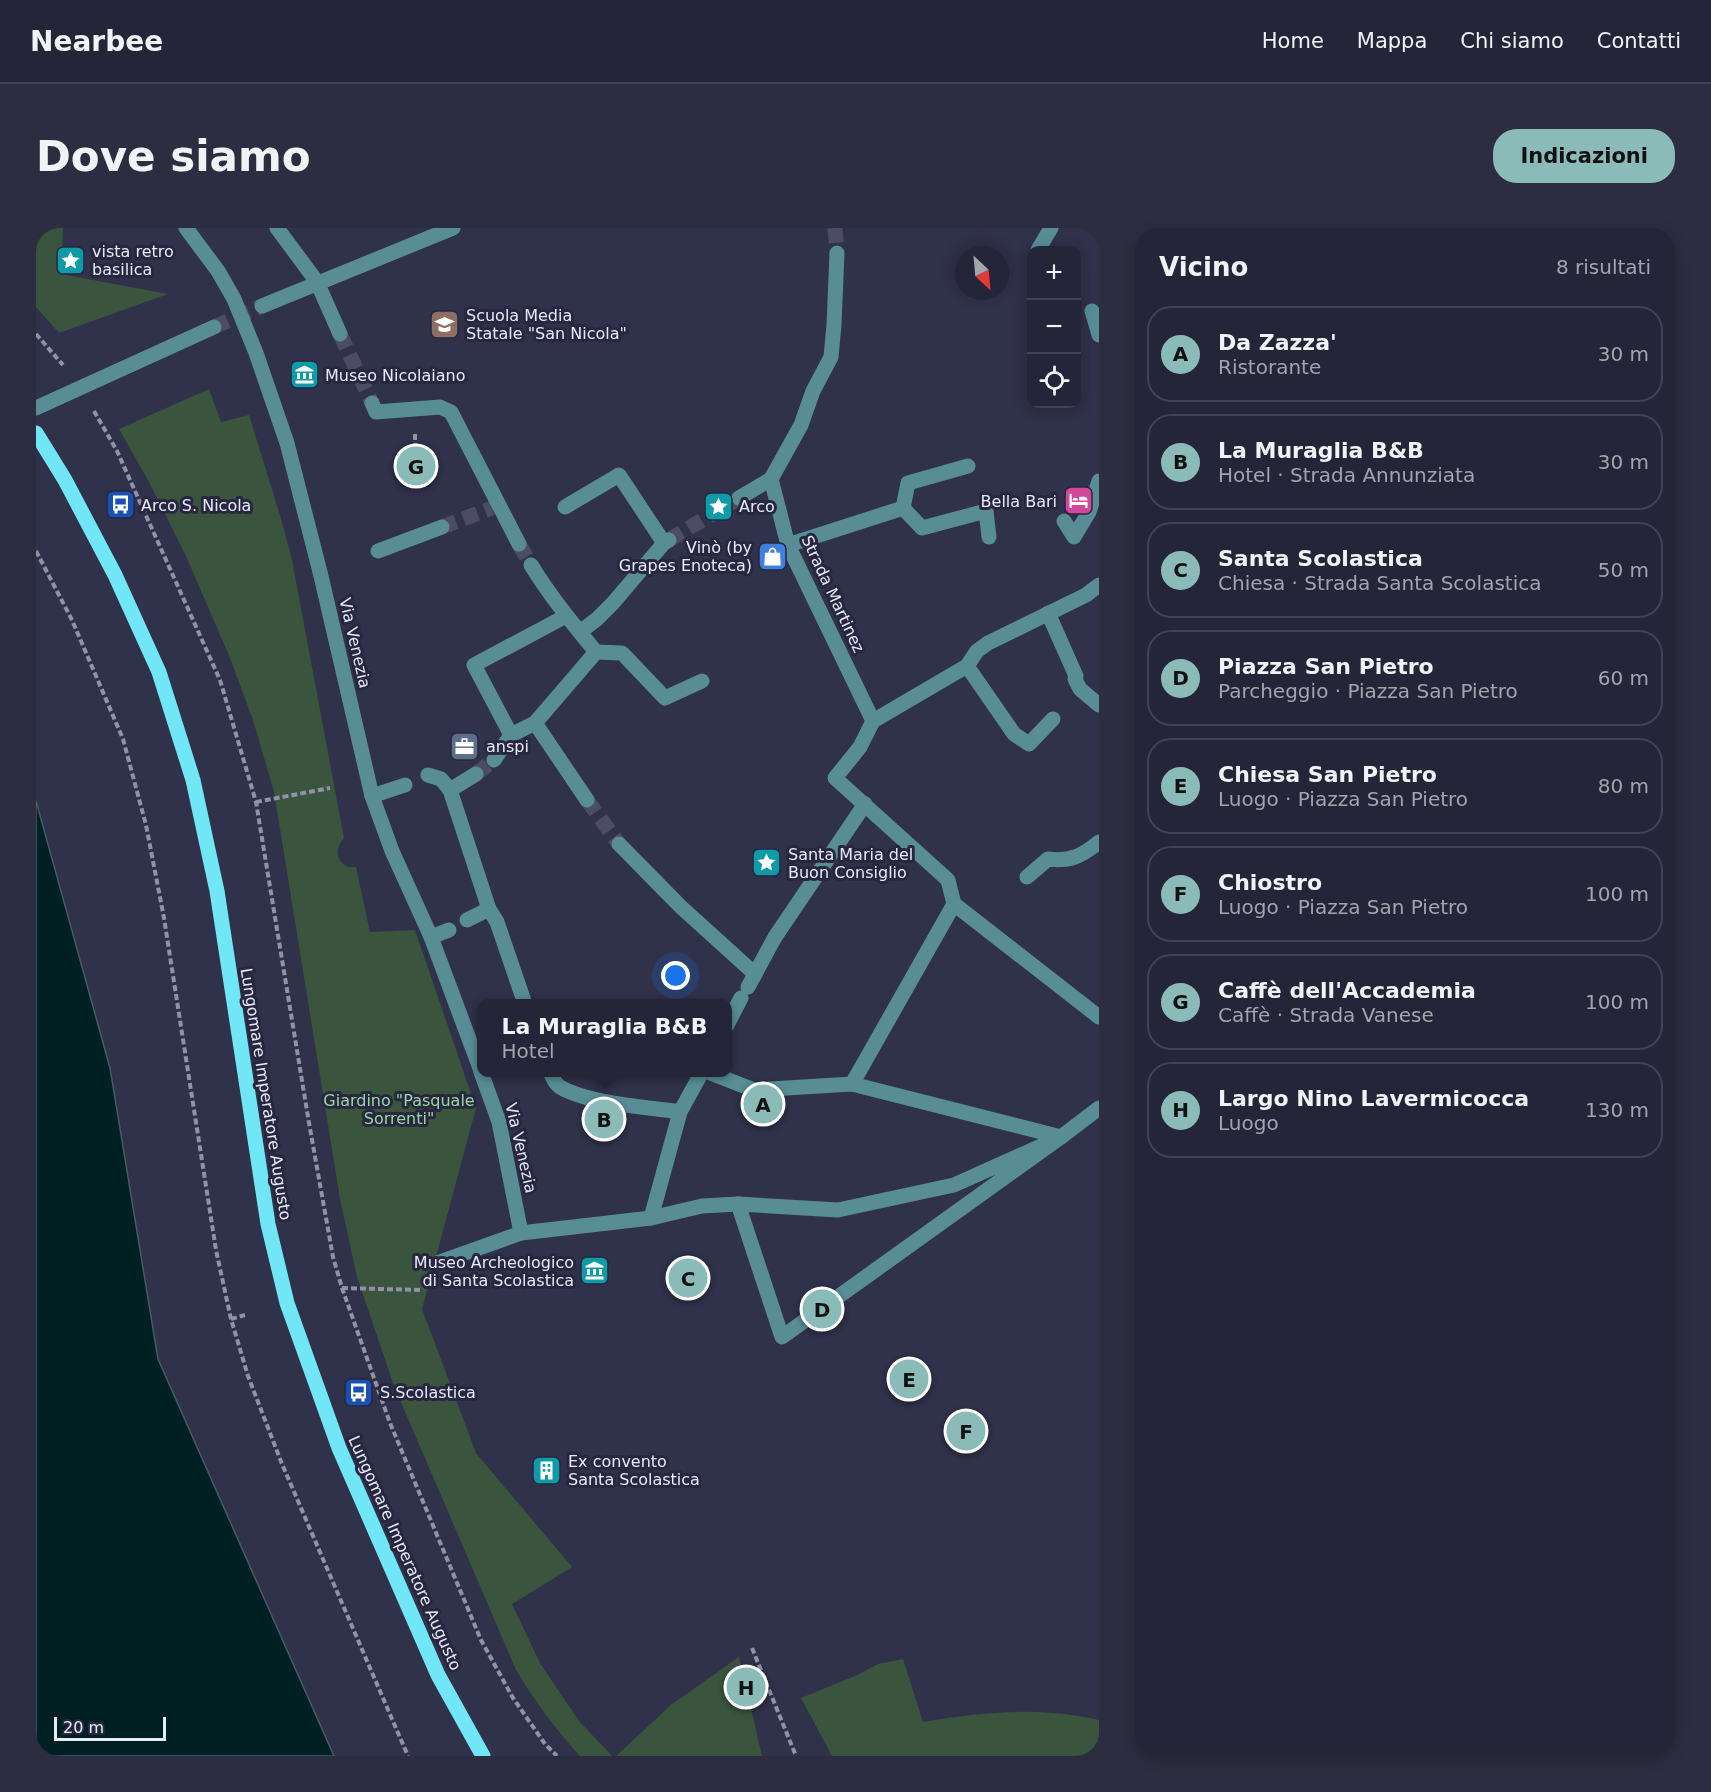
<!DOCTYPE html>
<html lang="it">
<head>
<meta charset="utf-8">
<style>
  body { margin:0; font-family:"DejaVu Sans",sans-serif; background:#2c2d40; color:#f1f3f6 }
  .controls { position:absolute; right:18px; top:18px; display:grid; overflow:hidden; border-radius:12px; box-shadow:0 3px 15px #0003 }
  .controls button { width:54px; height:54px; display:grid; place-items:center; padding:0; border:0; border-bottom:2px solid #414253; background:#242538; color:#f1f3f6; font:30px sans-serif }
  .compass { position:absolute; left:919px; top:18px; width:54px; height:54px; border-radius:50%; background:#242538; box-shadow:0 3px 15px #0003; rotate:154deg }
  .scale { position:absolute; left:18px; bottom:15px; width:112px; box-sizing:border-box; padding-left:6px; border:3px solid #e8e9f9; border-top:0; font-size:16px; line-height:21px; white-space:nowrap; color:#e8e9f9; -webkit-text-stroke:4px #27273f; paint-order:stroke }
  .you { position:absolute; left:640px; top:748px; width:21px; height:21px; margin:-15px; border:4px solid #fff; border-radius:50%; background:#1a73e8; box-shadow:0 0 0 9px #1a73e833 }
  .badge { display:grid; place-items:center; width:39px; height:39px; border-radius:50%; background:#8bbbb9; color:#111; font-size:20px; font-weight:700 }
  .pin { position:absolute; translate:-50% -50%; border:3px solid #fff; box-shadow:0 2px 6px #0006 }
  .popup { position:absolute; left:441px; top:771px; width:255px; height:78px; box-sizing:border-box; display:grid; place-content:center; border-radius:12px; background:#242538; filter:drop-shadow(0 2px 4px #0005); font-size:20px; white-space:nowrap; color:#a3a5ae }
  .popup b { font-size:22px; color:#f1f3f6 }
  .popup::after { content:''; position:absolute; left:50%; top:100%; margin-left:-12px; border:12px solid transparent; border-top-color:#242538 }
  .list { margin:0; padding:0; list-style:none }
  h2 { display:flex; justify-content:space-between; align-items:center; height:78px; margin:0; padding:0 24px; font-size:26px }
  h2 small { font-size:20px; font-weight:400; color:#a3a5ae }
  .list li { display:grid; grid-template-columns:39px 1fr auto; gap:18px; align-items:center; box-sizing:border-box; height:96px; margin:0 12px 12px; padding:0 12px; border:2px solid #414253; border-radius:24px }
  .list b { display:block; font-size:22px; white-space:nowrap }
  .list p { margin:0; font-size:20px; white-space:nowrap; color:#a3a5ae }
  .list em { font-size:20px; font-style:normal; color:#a3a5ae }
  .icon { flex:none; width:33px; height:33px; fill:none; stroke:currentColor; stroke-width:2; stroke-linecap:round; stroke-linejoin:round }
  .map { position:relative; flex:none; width:1063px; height:1528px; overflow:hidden; border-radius:24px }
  header { display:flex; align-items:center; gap:36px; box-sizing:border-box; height:84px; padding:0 30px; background:#242538; border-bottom:2px solid #414253 }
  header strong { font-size:28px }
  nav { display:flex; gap:33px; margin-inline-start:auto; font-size:21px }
  .intro { display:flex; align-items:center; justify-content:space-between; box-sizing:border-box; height:144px; padding:0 36px }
  h1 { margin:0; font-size:42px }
  .button { padding:15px 27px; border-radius:24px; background:#8bbbb9; color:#111; font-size:21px; font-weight:700 }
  main { display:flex; gap:36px; padding:0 36px }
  aside { flex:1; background:#242538; border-radius:24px; box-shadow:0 3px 15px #0003 }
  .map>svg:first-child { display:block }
  .green { fill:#3a543e }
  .water { fill:#002024; stroke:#465c64; stroke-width:1.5 }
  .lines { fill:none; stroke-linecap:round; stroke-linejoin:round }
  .minor-tunnel { stroke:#4c4d64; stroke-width:15; stroke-dasharray:15 8; stroke-linecap:butt }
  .path { stroke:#9192a7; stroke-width:4; stroke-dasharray:6 3; stroke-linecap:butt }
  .minor { stroke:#588d95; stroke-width:15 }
  .major { stroke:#70e6f7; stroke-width:15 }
  .labels { text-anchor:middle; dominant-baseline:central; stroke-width:6; stroke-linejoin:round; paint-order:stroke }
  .poi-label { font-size:16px; fill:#e8e9f9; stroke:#27273f; text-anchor:start }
  .street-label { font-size:16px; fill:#e8e9f9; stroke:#27273f }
  .park-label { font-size:16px; fill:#99d7a2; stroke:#27273f }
</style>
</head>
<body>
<header>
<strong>Nearbee</strong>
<nav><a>Home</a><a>Mappa</a><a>Chi siamo</a><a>Contatti</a></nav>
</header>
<div class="intro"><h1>Dove siamo</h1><a class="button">Indicazioni</a></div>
<main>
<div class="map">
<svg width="1063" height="1528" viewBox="0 0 1063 1528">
  <rect width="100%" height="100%" fill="#30314a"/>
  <!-- green -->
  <g class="green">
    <path d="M0,0h27l-2,46 107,20 -109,39 -23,-26z"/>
    <path d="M173,161l12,33 28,-7 31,100 12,45 52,278c-9,10 -9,22 4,29h8l14,65 45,-2 61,178 -54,201 54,144 96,114 -60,37 28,59 39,58 33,35h-32c-25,-27 -45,-55 -64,-86l-122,-284 -37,-109 -17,-78 -66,-407 -21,-72 -23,-62 -44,-102 -37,-74 -30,-53z"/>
    <path d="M703,1429l23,99h-146l56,-52z"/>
    <path d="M867,1431l20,63c60,-11 117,-15 176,-2v36h-267l-31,-58 54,-22 23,-12z"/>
  </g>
  <!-- water -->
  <path class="water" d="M0,573l74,267 48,291 176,397h-298z"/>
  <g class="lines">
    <!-- minor-tunnel -->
    <g class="minor-tunnel">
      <path d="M799,0l2,25"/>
      <path d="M178,99l48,-21"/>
      <path d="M304,106l32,69"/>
      <path d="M406,299l50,-19"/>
      <path d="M633,312l70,-42"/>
      <path d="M483,316l12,21"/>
      <path d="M440,546l18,-14"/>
      <path d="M551,572l32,44"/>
    </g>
    <!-- path -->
    <g class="path">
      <path d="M0,106l27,31"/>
      <path d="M58,183l23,40 103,229 36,122 53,321 24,134 9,31 48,135 91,217 32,58 32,46 12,12"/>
      <path d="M379,206v23"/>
      <path d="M0,323l36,69 51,119 23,86 18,93 52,332 15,69 17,57 34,88 126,292"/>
      <path d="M220,574l74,-14"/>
      <path d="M306,1060l79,2 1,-2"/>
      <path d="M195,1091l14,-4"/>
      <path d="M716,1420l44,108"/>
    </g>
    <!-- minor -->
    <g class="minor">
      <path d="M150,0l32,43 16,28 22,54 31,90 34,133 51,220 20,55 39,86 50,134"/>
      <path d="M241,0l40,54 23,52"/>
      <path d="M1002,22l13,-22"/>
      <path d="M226,78l191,-78"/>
      <path d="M1056,83l7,24"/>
      <path d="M336,175l4,9 64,-5 11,5 68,132"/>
      <path d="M0,180l178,-81"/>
      <path d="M735,251l17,66 85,176"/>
      <path d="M735,251l30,-54 12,-34 18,-34 3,-32 3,-72"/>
      <path d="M703,270l32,-19"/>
      <path d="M529,279l54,-32 45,68"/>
      <path d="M867,280l19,20 64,-17 3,26"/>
      <path d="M1028,293l10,16 15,-25 10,-31"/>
      <path d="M752,317l115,-37 5,-25 60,-17"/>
      <path d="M342,323l64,-24"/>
      <path d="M495,337c19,31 42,59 65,87l-61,71 -24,12 -37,-70 92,-49"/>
      <path d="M1012,385l28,63 -1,3 5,10 19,16"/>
      <path d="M544,404l17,-13 16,-16 51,-60 5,-3"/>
      <path d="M560,424l26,1 43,45 37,-17"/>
      <path d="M931,438l47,68 15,10 24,-25"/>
      <path d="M499,495l52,77"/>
      <path d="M458,532l17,-25"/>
      <path d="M392,547l13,4 9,11 39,119 8,13 28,82"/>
      <path d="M414,562l26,-16"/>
      <path d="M336,568l33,-11"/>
      <path d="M583,616l62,63 74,67"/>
      <path d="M991,649l21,-18c22,3 34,-3 51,-17"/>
      <path d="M918,676l-6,-24 -113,-102 25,-31 13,-26 94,-55 10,-15 11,-8 98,-48 13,-10"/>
      <path d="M918,676l-102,180 209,53 38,-29"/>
      <path d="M918,676l145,113"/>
      <path d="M431,692l22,-11"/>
      <path d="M395,709l18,-7"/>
      <path d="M712,759l27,-50 90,-133"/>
      <path d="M691,797l14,-27"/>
      <path d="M445,844l18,50 22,111"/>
      <path d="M514,844c3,6 5,12 10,15 29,17 87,20 120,25"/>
      <path d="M672,844l46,18 98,-6"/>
      <path d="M1025,909l-279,200 -44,-133 100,6 116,-25z"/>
      <path d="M615,990l29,-106 22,-40"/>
      <path d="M398,1036l87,-31 130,-15 51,-12 36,-2"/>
    </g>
    <!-- major -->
    <path class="major" d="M0,205l29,47 50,95 44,97 34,108 24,111 51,333 19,79 52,145 99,227 45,81"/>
  </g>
  <!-- icons -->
  <defs>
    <symbol id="sight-square" viewBox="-11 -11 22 22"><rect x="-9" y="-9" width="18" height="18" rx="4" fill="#0f9aa8" stroke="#27273f"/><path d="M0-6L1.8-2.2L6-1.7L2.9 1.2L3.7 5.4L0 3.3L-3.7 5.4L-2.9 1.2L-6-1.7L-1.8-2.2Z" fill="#fff"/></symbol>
    <symbol id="school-square" viewBox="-11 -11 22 22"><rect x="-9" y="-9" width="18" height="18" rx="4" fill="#8d6e63" stroke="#27273f"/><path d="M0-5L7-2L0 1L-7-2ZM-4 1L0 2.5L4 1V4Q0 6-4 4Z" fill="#fff"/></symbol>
    <symbol id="museum-square" viewBox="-11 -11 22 22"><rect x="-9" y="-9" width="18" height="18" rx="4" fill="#0f9aa8" stroke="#27273f"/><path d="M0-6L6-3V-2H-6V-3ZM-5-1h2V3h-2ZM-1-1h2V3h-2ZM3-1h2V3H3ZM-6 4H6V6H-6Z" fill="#fff"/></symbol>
    <symbol id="hotel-square" viewBox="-11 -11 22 22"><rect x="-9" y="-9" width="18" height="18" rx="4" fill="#d1479c" stroke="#27273f"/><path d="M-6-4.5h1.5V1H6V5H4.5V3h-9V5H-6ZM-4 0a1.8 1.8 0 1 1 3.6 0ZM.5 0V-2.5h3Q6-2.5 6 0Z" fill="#fff"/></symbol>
    <symbol id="bus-square" viewBox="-11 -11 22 22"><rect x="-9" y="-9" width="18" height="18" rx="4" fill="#1a4fb4" stroke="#27273f"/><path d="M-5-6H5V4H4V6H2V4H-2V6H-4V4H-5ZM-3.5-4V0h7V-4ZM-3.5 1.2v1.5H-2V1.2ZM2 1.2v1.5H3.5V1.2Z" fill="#fff"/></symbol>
    <symbol id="shop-square" viewBox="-11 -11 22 22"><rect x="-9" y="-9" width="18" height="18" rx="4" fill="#3f7fe0" stroke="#27273f"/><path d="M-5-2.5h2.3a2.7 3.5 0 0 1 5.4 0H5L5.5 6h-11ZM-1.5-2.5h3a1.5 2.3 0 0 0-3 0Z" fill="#fff"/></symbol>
    <symbol id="office-square" viewBox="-11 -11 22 22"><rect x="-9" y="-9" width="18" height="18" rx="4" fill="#5c6f8a" stroke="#27273f"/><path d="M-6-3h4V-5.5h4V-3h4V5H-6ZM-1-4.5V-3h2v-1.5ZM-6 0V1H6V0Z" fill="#fff"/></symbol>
    <symbol id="building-square" viewBox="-11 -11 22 22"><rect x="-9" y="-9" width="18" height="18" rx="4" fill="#0f9aa8" stroke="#27273f"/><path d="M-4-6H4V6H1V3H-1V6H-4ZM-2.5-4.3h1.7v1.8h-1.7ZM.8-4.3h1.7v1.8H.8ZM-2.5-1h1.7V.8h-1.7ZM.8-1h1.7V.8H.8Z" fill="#fff"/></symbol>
  </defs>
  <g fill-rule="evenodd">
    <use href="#sight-square" x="18" y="16" width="33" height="33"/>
    <use href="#school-square" x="392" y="80" width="33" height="33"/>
    <use href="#museum-square" x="252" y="130" width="33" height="33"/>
    <use href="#hotel-square" x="1026" y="256" width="33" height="33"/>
    <use href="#bus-square" x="68" y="260" width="33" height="33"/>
    <use href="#sight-square" x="666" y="262" width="33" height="33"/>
    <use href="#shop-square" x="720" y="312" width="33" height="33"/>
    <use href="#office-square" x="412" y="502" width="33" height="33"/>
    <use href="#sight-square" x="714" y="618" width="33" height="33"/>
    <use href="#museum-square" x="542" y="1026" width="33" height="33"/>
    <use href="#bus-square" x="306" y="1148" width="33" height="33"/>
    <use href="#building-square" x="494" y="1226" width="33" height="33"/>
  </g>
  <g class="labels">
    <!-- poi labels -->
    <g class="poi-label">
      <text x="56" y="23">vista retro<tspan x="56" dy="18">basilica</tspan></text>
      <text x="430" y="87">Scuola Media<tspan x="430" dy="18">Statale "San Nicola"</tspan></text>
      <text x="289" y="147">Museo Nicolaiano</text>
      <text x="1021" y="273" text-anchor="end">Bella Bari</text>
      <text x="105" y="277">Arco S. Nicola</text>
      <text x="703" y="278">Arco</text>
      <text x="716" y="319" text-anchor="end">Vinò (by<tspan x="716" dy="18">Grapes Enoteca)</tspan></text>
      <text x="450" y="518">anspi</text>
      <text x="752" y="626">Santa Maria del<tspan x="752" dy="18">Buon Consiglio</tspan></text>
      <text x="538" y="1034" text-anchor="end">Museo Archeologico<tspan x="538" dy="18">di Santa Scolastica</tspan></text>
      <text x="344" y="1164">S.Scolastica</text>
      <text x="532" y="1233">Ex convento<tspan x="532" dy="18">Santa Scolastica</tspan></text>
    </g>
    <!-- street labels -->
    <g class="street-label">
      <text transform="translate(797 366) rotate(65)">Strada Martinez</text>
      <text transform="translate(319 415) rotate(77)">Via Venezia</text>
      <text transform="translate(230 866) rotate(81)">Lungomare Imperatore Augusto</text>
      <text transform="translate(485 920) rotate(77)">Via Venezia</text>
      <text transform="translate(369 1325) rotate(66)">Lungomare Imperatore Augusto</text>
    </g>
    <!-- park labels -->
    <g class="park-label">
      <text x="363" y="872">Giardino "Pasquale<tspan x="363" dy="18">Sorrenti"</tspan></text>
    </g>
  </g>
</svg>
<div class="controls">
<button>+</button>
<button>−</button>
<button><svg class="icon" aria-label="locate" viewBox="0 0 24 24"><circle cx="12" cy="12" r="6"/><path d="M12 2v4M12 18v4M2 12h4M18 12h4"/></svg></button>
</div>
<svg class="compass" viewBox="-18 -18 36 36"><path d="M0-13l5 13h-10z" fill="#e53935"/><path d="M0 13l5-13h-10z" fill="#a3a5ae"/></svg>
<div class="scale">20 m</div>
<div class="you"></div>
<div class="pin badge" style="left:727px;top:876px">A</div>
<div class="pin badge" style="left:568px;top:891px">B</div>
<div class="popup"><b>La Muraglia B&amp;B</b>Hotel</div>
<div class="pin badge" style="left:652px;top:1050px">C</div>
<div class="pin badge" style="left:786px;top:1081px">D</div>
<div class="pin badge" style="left:873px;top:1151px">E</div>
<div class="pin badge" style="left:930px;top:1203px">F</div>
<div class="pin badge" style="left:380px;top:238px">G</div>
<div class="pin badge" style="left:710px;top:1459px">H</div>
</div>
<aside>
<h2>Vicino<small>8 risultati</small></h2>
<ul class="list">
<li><span class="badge">A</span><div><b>Da Zazza'</b><p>Ristorante</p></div><em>30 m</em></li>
<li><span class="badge">B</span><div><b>La Muraglia B&amp;B</b><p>Hotel · Strada Annunziata</p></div><em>30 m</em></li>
<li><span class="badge">C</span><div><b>Santa Scolastica</b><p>Chiesa · Strada Santa Scolastica</p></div><em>50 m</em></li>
<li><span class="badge">D</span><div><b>Piazza San Pietro</b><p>Parcheggio · Piazza San Pietro</p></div><em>60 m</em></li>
<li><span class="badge">E</span><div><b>Chiesa San Pietro</b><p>Luogo · Piazza San Pietro</p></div><em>80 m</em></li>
<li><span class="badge">F</span><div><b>Chiostro</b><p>Luogo · Piazza San Pietro</p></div><em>100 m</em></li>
<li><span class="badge">G</span><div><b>Caffè dell'Accademia</b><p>Caffè · Strada Vanese</p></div><em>100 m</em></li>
<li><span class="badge">H</span><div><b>Largo Nino Lavermicocca</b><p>Luogo</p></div><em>130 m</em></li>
</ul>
</aside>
</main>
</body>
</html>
